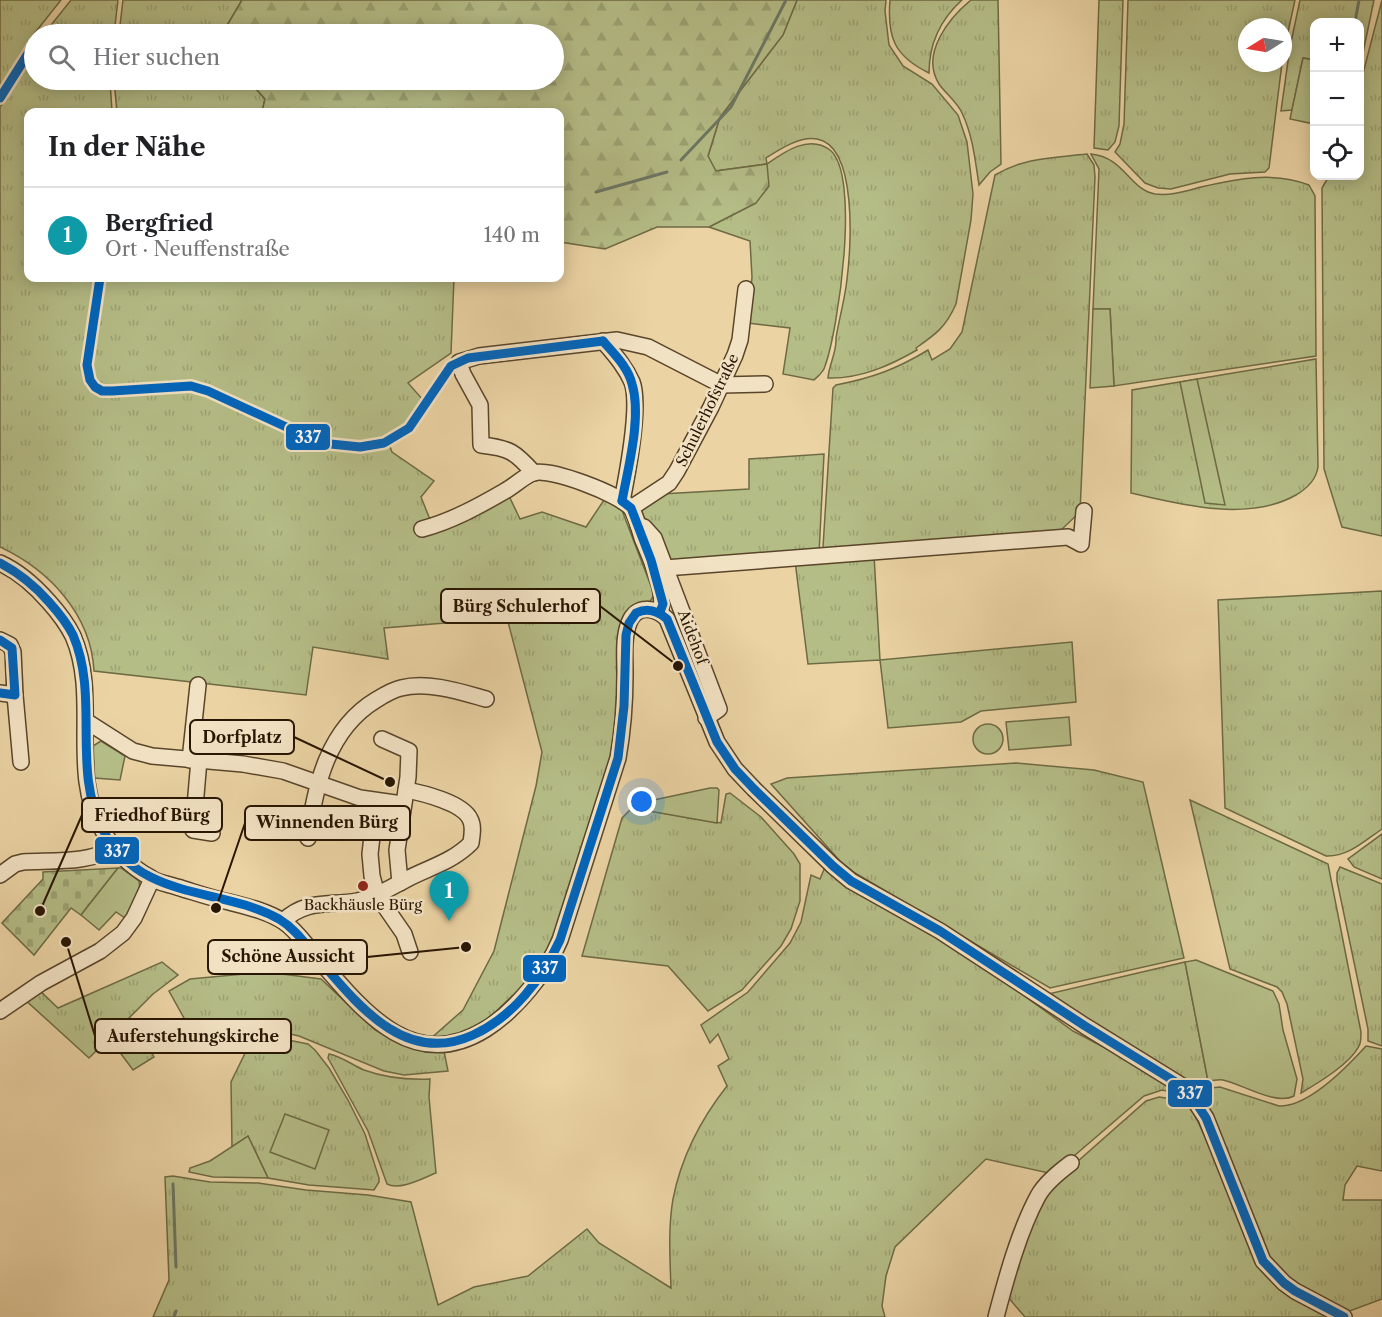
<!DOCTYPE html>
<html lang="de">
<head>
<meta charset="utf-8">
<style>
  body { margin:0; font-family:"Libre Caslon Text",serif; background:#f2f2f2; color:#202124 }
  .controls { position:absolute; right:18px; top:18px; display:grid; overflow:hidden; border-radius:12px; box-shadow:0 3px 15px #0003 }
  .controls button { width:54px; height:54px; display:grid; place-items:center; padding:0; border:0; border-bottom:2px solid #e0e0e0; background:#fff; color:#202124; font:30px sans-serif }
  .compass { position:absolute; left:1238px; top:18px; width:54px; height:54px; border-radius:50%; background:#fff; box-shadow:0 3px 15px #0003; rotate:259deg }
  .you { position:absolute; left:642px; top:802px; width:21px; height:21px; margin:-15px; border:4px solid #fff; border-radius:50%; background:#1a73e8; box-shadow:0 0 0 9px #1a73e833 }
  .badge { display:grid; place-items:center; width:39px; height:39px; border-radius:50%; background:#8f2418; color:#fff; font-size:20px; font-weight:700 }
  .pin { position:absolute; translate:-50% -50px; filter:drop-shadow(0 2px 3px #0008) }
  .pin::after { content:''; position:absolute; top:32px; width:21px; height:18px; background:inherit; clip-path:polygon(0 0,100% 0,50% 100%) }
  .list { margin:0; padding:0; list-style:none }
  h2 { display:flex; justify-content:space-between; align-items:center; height:78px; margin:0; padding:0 24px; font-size:26px }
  h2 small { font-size:20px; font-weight:400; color:#757577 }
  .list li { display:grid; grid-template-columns:39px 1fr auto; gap:18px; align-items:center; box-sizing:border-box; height:96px; padding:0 24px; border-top:2px solid #e0e0e0 }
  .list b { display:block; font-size:22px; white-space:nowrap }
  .list p { margin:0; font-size:20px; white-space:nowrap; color:#757577 }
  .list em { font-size:20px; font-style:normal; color:#757577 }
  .icon { flex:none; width:33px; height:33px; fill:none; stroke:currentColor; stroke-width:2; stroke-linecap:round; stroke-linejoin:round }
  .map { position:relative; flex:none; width:1382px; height:1317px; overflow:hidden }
  .search { position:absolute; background:#fff; box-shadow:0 3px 15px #0003; left:24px; top:24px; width:540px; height:66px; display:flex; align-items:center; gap:15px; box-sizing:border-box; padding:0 21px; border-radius:33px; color:#757577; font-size:22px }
  .panel { position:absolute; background:#fff; box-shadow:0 3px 15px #0003; left:24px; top:108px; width:540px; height:174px; border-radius:12px }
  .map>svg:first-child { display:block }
  .grass { fill:url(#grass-tufts); stroke:#6e6a44; stroke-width:1.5 }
  .forest { fill:url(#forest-firs); stroke:#6e6a44; stroke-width:1.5 }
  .cemetery { fill:url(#cemetery-stones); stroke:#6e6a44; stroke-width:1.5 }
  .green { fill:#b5bd87; stroke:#6e6a44; stroke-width:1.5 }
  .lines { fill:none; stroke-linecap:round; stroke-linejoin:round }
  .stream { stroke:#6b7764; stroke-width:3 }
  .minor-casing { stroke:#59452a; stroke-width:18 }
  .minor { stroke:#f2e2c4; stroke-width:15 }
  .bus-1-casing { stroke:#f2e2c4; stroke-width:14 }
  .bus-1 { stroke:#0065bd; stroke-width:9 }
  .poi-dot { fill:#8f2418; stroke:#f2e2c4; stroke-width:2 }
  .labels { text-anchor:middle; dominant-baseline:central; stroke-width:5; stroke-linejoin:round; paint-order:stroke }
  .street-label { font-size:15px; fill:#281602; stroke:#f2e2c4 }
  .poi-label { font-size:15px; fill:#281602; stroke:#f2e2c4 }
  .leader { fill:none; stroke:#281602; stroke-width:2 }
  .callout-dot { fill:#281602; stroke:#f2e2c4; stroke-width:2 }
  .callout { fill:#f2e2c4; stroke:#281602; stroke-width:2 }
  .callout-label { font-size:16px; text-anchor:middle; font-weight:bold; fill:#281602 }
  .line-badge { stroke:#f2e2c4; stroke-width:2 }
  .badge-label { font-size:16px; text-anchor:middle; font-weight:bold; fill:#fff }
</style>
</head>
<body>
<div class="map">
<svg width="1382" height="1317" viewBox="0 0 1382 1317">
  <defs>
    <pattern id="grass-tufts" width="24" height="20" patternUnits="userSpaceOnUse" patternTransform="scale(1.5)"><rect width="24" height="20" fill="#b5bd87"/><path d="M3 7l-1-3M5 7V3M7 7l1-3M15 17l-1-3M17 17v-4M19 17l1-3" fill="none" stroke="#9ca273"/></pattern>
    <pattern id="forest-firs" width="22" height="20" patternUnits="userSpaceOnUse" patternTransform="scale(1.5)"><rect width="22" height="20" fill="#b5bd87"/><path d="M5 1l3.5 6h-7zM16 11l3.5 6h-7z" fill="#9ca273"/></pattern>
    <pattern id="cemetery-stones" width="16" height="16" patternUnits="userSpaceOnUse" patternTransform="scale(1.5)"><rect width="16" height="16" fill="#b5bd87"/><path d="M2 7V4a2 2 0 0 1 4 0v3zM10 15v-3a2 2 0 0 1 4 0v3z" fill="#9ca273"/></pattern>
  </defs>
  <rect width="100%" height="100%" fill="#ebd3a4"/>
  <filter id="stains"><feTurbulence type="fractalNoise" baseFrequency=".00333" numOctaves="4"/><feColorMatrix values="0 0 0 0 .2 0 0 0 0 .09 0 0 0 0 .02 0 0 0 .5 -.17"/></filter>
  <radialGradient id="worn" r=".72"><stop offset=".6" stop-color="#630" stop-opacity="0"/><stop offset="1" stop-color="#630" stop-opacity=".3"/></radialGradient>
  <!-- grass -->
  <g class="grass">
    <path d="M0,0h61l-27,34 -34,56z"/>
    <path d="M71,0h47l-4,34h-70z"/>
    <path d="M123,0h119l-20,34h-103z"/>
    <path d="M797,0h89l-1,11 4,34 14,21 29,18 26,31 9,27 6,52 -2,26 -15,84c-10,23 -20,30 -40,44l1,2c-28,16 -57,29 -89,28 1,-14 9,-26 8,-40 3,-19 9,-39 11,-59 4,-30 11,-133 -30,-140 -17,-3 -37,10 -51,19l1,6c17,-12 42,-30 63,-14 31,25 8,181 -5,216 -1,6 -7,10 -11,14l-31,-6 7,-46 -42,-5 4,-46 -2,-36 -41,-14 47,-24 10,-39 -51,7 -7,-15 12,-39 63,-82z"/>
    <path d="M890,0h72c-21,19 -33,44 -33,73 -35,-17 -42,-36 -39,-73z"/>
    <path d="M971,0h27l3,164 -11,8 -11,13c-4,-25 -6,-49 -17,-72 -5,-11 -16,-19 -23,-29 -19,-30 10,-66 32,-84z"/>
    <path d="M1099,0h24l-4,126 -4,16 -7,8 -14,-2z"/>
    <path d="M1128,0h167l-12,55v-28h-36v36h35l-13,105 -4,4 -35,2 -59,15 -13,-1 -13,-5 -30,-31 5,-8 4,-20z"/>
    <path d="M1300,0h74l-14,67v-45h-46v38l-11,-2 -11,52 -11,1 9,-64z"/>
    <path d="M1382,0v536l-40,-9 -18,-58 -2,-281 7,-12h31v-91z"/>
    <path d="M34,49v31h76l2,32h-84v166h426l-3,75 -43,30 16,18c-8,13 -16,27 -30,34 -49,29 -123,-18 -169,-39l-1,8c37,16 88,46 128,47 12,0 25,-4 37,-7l3,8 42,29 -13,16 14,35 74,-36 11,23 22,-7 44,15 20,-30 14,8 34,89c-3,11 -14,13 -23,18l-17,145 -63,194 -21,28 -47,45 -27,13 -28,4 35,-31 31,-59 42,-165 6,-34 -35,-134 -123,10 4,31 -75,-12 -7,48 -212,-24c-3,-57 -45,-101 -94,-124v-440z"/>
    <path d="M114,80h134l17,19 -3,13h-145z"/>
    <path d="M1087,154l7,11 1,12 -15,335 -19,18 -10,6 -224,18 -4,-7 10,-159 3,-3c36,-7 61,-16 92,-35l4,10 18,-11 12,-17 33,-157c30,-18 58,-17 92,-21z"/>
    <path d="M1091,154c33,3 39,36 64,40 16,2 31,-3 46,-7 35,-8 72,-16 108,-2l6,11 1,160 -202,30 -4,-77h-17l6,-140z"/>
    <path d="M1316,359l2,108c-2,13 -10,21 -22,28 -48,27 -114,10 -165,-2l1,-103z"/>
    <path d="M824,454l-5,100 -146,11 -32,-51 2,-9 18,-11 88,-5v-30z"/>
    <path d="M874,555l6,105 192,-18 4,60 -95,9 -20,11 -73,6 -8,-68 -72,4 -13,-103z"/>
    <path d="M1382,591v238c-18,12 -34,28 -56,27l-101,-48 -7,-208z"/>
    <path d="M1016,763l78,7 49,12 41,176 -134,30 -195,-115 -15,-12 -69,-77 16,-6z"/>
    <path d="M730,793l31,24 33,37 6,10v37l-9,28 -10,17 -39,44 -34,21 -40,-45 -86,-10 40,-138 10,-10 89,15 5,-29z"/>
    <path d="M1190,800l138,64 33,168c0,4 0,11 -2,14 -9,18 -41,37 -58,47l2,-14 -16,-75 -5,-12 -5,-5 -47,-18z"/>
    <path d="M1382,834v45l-28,-12 -6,-8z"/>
    <path d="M825,867l151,94 97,70 65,34 43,29 -19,-4 -18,6 -91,78 -67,-15 -91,88 -9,29 -4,30 3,11h-732l16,-37 -4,-103 8,-1 37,6 48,1 48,7 62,5 43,7 27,103 36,-18 54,-11 59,-47 12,14 72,45c-1,-29 -3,-60 2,-89 8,-41 28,-80 54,-113l-9,-20 11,-7 -11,-25 -8,9 -9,-18 47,-33 42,-49 11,-21 10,-47 9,4z"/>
    <path d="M1340,867l42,17v162l-14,-5v-12l-31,-148v-8z"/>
    <path d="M162,962l16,13 -25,19 -64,64 -67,-61 15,-9 21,20z"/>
    <path d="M1185,962l23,119 -19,2 -145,-88z"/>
    <path d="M244,974h38l39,5 54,51 36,18 33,3 4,20 -44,4 -20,-4 -85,-35 -35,-8 -25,-2 -19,2 -25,10 -26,-47 21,-12z"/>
    <path d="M134,1021l20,36 -21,13 -20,-27z"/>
    <path d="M248,1032l60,12 7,6 14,18 19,32 17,34 14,44v4l-5,8 -65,-5 -41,-7 -20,-42 -16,11 -1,-65 21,-43z"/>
    <path d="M1366,1046l16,3v122l-25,-5 -12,19 -2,15h39v99l-35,13 -46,-23 -35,-31 -75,-168 29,-3 59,19c30,1 68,-39 87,-60z"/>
    <path d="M329,1054c12,2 23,11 35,16 22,8 43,10 66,9l-1,18 7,76c-13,5 -36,18 -49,11l-19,-53 -40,-73z"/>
    <path d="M1159,1097l27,4 9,14 40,88 24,61 74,53h-308l-18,-21 23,-65 17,-39 13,-15 86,-76z"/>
  </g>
  <!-- forest -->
  <path class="forest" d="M242,0h555l-14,35 -63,82 -12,39 8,15 51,-7 2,22 -13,17 -47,24h-52l-52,22 -45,-7v-130h-298l3,-13 -17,-19h306v-46h-332z"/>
  <!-- cemetery -->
  <path class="cemetery" d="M118,868l-37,47 -10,-7 -37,47 -32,-32 41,-44v-7z"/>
  <!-- green -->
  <g class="green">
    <path d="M1303,58l11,2v64l-24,-5z"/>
    <path d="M1093,309h17l4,77 -24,2z"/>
    <path d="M1197,379l28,126 -20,-2 -25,-121z"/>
    <path d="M1069,717l2,28 -62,5 -3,-28z"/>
    <circle cx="988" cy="739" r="15"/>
    <path d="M101,741l24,15 -5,24 -26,-2 -1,-32z"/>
    <path d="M710,788h7l2,2 -2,33 -85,-15 17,-7z"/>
    <path d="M118,868h3l18,13c3,12 -7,27 -14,37l-9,-6 -17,18 -18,-15z"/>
    <path d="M1196,960l77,31 6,13 4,26 14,49 -3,17c-18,10 -52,-12 -71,-16 -5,-1 -10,1 -15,1l-23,-119z"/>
    <path d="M285,1114l44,16 -14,39 -45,-17z"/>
    <path d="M248,1136l20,42 -55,-1 -24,-5 1,-4 20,-7z"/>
  </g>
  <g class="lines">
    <!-- stream -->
    <g class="stream">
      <path d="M1355,22l4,-22"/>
      <path d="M681,160l50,-53 55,-107"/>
      <path d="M596,192l71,-20"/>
      <path d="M173,1184l3,83"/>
      <path d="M174,1317l2,-6"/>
    </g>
    <defs>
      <g id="minor">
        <path d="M603,341c11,13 22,25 29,41 9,24 -5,93 -10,119"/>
        <path d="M534,473c-19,-21 -24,-25 -53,-28l-1,-40 -17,-31 -4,-12 20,-6 138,-16 31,7 74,38 43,-1"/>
        <path d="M631,508l38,-25 8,-12 34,-64 24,-52 5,-15 6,-51"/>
        <path d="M638,525l6,2 10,11 65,171 -13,9"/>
        <path d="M422,529c30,-8 57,-23 83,-38 9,-5 18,-14 28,-18 16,-6 86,21 98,35 5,7 8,21 11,30 8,19 25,55 18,74"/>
        <path d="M0,563c20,9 35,23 49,39 9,10 18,22 24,34 27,62 -5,136 30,195 11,19 28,36 48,47 7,5 17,6 26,9 17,5 34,11 52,15 19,5 38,9 55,20 12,8 21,22 31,33 45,52 96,121 171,74 30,-19 61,-57 74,-89l58,-182c5,-28 7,-56 7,-84 0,-17 -2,-36 4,-51 7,-19 26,-16 38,-4l50,123 18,27 19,20 79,77 18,15 89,50 145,95 102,63 19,29 57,143 21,22 11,8 49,26"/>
        <path d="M665,568l403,-31 13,7 3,-33"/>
        <path d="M0,640l10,5 3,7 2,43 6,67"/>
        <path d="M0,693l15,2"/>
        <path d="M86,721l47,30 19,5 91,8 40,7 77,27 42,6"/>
        <path d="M382,739l27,12 -1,26 -11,73 3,33"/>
        <path d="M190,760l8,-75"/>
        <path d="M199,760l-6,70 19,3"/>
        <path d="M376,801l-6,53 2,22 5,19 27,39 6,18"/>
        <path d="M308,838c7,-53 20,-109 68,-138 8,-5 16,-10 25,-12 27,-7 60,4 85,11"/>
        <path d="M0,875l15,-11 8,-2c27,-2 69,2 91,-15"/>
        <path d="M283,921c24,-22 45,-15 74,-20 19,-4 33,-13 50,-22 23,-12 45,-17 64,-36 1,-8 3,-17 -1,-24 -7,-16 -47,-26 -64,-29"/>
        <path d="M0,1011l41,-28 59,-32 23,-18 11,-15 18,-39"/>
        <path d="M996,1317c10,-38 23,-86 42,-121 7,-13 21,-24 33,-33"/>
      </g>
    </defs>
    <!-- minor casing -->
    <use href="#minor" class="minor-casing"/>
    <!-- minor -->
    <use href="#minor" class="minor"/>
    <defs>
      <g id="bus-1">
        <path d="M0,98l34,-54"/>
        <path d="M100,278l-13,87 3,15 5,7 7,4h10l79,-5 17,5 113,52 39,4 24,-4 25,-15 42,-62 17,-8 135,-17"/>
        <path d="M603,341c11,13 25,26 29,43 10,33 -4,84 -10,117"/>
        <path d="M622,501l9,7 20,52 12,44 -3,8"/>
        <path d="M0,563c19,10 35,23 49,39 9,10 18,21 24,33 27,63 -2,134 30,195 37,72 117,56 176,89 15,9 25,23 35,35 41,47 89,113 159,81 40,-18 69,-56 87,-95l58,-182 6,-52 2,-71 3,-12 7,-10c12,-6 22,-2 31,6l50,123 18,27 19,20 79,77 18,15 89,50 145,95 102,63 19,29 57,143 21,22 11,8 49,26"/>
        <path d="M0,640l12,8 3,47 -15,-2"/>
      </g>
    </defs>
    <!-- bus-1 casing -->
    <use href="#bus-1" class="bus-1-casing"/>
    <!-- bus-1 -->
    <use href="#bus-1" class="bus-1"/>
  </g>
  <!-- markers -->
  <circle class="poi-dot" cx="363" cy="886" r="6"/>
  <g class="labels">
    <!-- street labels -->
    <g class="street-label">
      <text transform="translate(707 410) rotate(-64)">Schulerhofstraße</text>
      <text transform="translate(693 637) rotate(69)">Aidehof</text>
    </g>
    <!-- poi labels -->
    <g class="poi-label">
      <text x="363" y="904">Backhäusle Bürg</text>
    </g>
  </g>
  <!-- callouts -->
  <path class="leader" d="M678 666L600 606M390 782L294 737M40 911L82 815M216 908L245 823M466 947L367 957M66 942L95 1036"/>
  <g class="callout-dot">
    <circle cx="678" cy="666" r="6"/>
    <circle cx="390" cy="782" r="6"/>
    <circle cx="40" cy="911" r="6"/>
    <circle cx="216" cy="908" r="6"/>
    <circle cx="466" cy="947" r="6"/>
    <circle cx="66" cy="942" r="6"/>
  </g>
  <g class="callout">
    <rect x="441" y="589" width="159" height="34" rx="6"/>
    <rect x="190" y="720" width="104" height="34" rx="6"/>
    <rect x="82" y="798" width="140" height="34" rx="6"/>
    <rect x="245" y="806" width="165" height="34" rx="6"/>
    <rect x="208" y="940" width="159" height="34" rx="6"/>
    <rect x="95" y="1019" width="196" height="34" rx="6"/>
  </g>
  <g class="callout-label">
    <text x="520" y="612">Bürg Schulerhof</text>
    <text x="242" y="743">Dorfplatz</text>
    <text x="152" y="821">Friedhof Bürg</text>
    <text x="327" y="828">Winnenden Bürg</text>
    <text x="288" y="962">Schöne Aussicht</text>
    <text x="193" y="1042">Auferstehungskirche</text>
  </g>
  <g class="line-badge">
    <rect x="285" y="423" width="46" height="28" rx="6" fill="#0065bd"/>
    <rect x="94" y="836" width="46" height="29" rx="6" fill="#0065bd"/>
    <rect x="522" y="954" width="45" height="29" rx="6" fill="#0065bd"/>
    <rect x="1167" y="1079" width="46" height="29" rx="6" fill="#0065bd"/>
  </g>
  <g class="badge-label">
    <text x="308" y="443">337</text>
    <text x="117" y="857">337</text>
    <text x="545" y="974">337</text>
    <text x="1190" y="1099">337</text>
  </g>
  <rect width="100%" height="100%" filter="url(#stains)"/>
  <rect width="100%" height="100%" fill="url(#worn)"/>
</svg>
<div class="controls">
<button>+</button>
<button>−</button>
<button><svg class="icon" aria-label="locate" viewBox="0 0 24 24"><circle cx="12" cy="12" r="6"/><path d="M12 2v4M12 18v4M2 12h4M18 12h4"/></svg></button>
</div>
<svg class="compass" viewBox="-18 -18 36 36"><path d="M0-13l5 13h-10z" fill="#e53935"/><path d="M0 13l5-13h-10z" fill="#757577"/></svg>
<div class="you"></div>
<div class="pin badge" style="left:449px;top:921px;background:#0f9aa8">1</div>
<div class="search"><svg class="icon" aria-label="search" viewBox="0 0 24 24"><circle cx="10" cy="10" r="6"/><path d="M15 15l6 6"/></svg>Hier suchen</div>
<section class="panel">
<h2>In der Nähe<small></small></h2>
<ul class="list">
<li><span class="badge" style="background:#0f9aa8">1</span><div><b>Bergfried</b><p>Ort · Neuffenstraße</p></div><em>140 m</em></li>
</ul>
</section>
</div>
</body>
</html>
